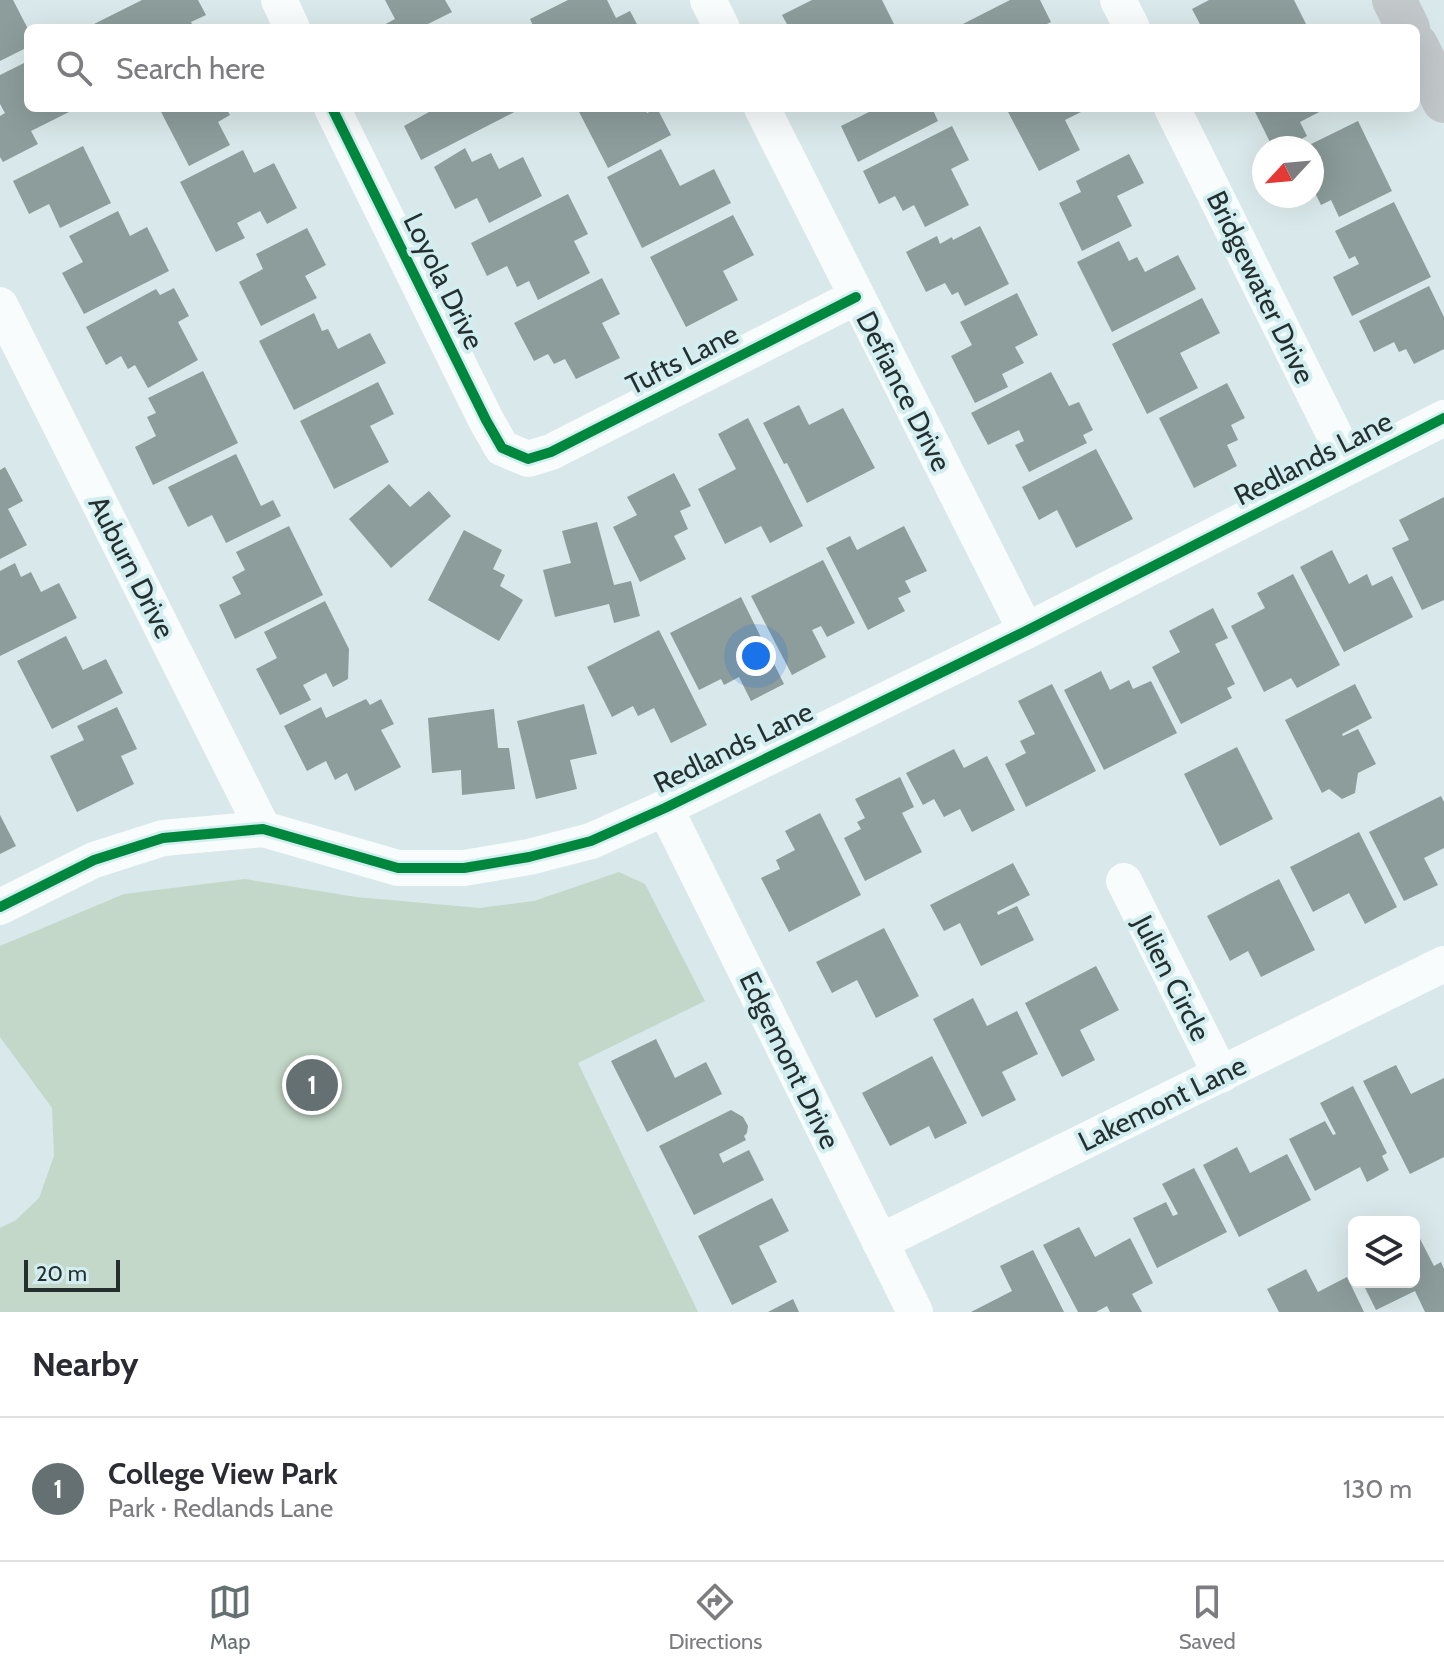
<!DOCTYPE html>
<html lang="en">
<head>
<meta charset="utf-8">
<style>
  body { margin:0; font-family:Cabin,sans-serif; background:#f2f2f3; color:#2b2b33 }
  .controls { position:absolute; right:24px; bottom:24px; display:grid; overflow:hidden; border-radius:12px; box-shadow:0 8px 32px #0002 }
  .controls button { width:72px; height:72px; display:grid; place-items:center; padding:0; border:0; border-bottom:2px solid #e1e1e2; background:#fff; color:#2b2b33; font:40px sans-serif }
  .compass { position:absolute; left:1252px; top:136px; width:72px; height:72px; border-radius:50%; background:#fff; box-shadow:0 8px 32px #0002; rotate:244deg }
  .scale { position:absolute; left:24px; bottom:20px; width:96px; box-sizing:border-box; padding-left:8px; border:4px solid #252f30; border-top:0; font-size:22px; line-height:28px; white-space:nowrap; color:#252f30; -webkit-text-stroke:6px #d3eef0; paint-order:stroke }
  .you { position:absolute; left:756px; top:656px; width:28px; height:28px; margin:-20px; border:6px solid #fff; border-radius:50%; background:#1a73e8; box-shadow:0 0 0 12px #1a73e833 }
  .badge { display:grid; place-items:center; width:52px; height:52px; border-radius:50%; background:#647071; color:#fff; font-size:26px; font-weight:700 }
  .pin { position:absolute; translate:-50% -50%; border:4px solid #fff; box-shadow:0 2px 8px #0006 }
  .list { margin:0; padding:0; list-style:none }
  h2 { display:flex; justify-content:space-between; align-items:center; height:104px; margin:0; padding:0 32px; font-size:34px }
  h2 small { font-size:26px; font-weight:400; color:#7c7c81 }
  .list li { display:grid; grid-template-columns:52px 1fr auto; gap:24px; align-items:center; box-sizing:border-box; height:144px; padding:0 32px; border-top:2px solid #e1e1e2 }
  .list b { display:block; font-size:30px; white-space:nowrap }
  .list p { margin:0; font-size:26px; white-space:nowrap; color:#7c7c81 }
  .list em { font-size:26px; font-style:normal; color:#7c7c81 }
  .icon { flex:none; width:44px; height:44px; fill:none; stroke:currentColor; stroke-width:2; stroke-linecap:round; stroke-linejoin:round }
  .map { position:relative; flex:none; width:1444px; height:1312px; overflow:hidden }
  .search { position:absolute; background:#fff; box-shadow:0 8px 32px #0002; left:24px; right:24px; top:24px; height:88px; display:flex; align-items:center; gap:20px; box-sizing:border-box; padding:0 28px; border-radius:12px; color:#7c7c81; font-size:30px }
  .sheet { height:248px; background:#fff }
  nav { display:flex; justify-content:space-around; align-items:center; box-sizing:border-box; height:112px; border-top:2px solid #e1e1e2; background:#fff; font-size:22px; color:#7c7c81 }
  nav a { display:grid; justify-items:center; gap:4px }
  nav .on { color:#647071 }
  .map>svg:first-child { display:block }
  .green { fill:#c3d8c8 }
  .building { fill:#8c9d9b }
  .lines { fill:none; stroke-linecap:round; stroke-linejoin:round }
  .minor { stroke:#f9fcfc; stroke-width:36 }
  .secondary { stroke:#c2c8ca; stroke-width:44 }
  .cycleway-casing { stroke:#d3eef0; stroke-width:15 }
  .cycleway { stroke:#00873e; stroke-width:10 }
  .labels { text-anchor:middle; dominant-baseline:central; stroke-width:8; stroke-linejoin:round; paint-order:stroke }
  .street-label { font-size:28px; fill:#252f30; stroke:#d3eef0 }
</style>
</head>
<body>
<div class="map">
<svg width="1444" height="1312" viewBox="0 0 1444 1312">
  <rect width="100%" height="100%" fill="#d9e8ea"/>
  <!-- green -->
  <path class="green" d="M619,872l26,12 60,117 -127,62 120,249h-698v-84l16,-8 23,-22 15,-42 -2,-48 -52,-71v-91l124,-52 121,-15 111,18 124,11 54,-7z"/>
  <!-- building -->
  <g class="building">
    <path d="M0,0h13l15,29v18l-28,14z"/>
    <path d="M142,0h56l8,15 -15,7 3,6h-108z"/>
    <path d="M385,0h60l7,12 -24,12 2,4h-52l17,-9z"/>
    <path d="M568,0h39l9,18 14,-7 9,17h-105l-4,-9z"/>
    <path d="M812,0h70l14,28h-107l-7,-13z"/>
    <path d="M1010,0h30l11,22 -12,6h-84z"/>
    <path d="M1209,0h85l14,28h-64l-1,-3 -6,3h-35l-10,-19z"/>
    <path d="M28,61v47h41l2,3 -40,20 7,13 -35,18 -3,-5v-41l5,-3 -5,-9v-29z"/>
    <path d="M159,108h67l4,7 -12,7 12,23 -41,21z"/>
    <path d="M436,108h86l-101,52 -17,-34z"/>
    <path d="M577,108h67l3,5 10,-5 14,27 -63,33z"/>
    <path d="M867,108h65l6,13 -80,41 -17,-36 28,-14z"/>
    <path d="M1006,108h83l-24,12 15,30 -41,21z"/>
    <path d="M1253,108h74l-27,14 7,14 -23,12h-11z"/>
    <path d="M1358,121l34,70 -53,26 -8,-17 -10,5 -9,-18v-39h-9z"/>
    <path d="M952,126l17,34 -18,9 18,36 -44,22 -11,-22 -11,6 -8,-15 -16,8 -16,-33z"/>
    <path d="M83,146l28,57 -51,25 -11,-24 -20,10 -16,-33z"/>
    <path d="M465,148l7,14 19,-9 8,16 24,-12 19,39 -53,27 -12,-25 -22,11 -21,-42z"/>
    <path d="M661,149l19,37 34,-17 17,34 -89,45 -35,-71z"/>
    <path d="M243,150l11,23 20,-10 23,45 -30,16 -7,-13 -23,12 8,15 -29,14 -36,-70z"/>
    <path d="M1129,154l15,29 -27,13 15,30 -50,25 -23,-48 22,-11 -5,-11z"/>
    <path d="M568,194l20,40 -14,7 16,32 -52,27 -9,-19 -12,6 -10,-21 -20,10 -16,-33z"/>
    <path d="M1394,202l37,75 -79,39 -19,-39 26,-13 -4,-8 -6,3 -14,-28z"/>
    <path d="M118,211l12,25 17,-9 22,44 -85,43 -22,-41 21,-11 -14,-26z"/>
    <path d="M733,215l21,40 -31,16 15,29 -52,27 -36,-70z"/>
    <path d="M980,226l29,58 -44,22 -7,-14 -6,3 -7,-12 -19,9 -20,-40 31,-16 3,8 12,-7 1,3z"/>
    <path d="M307,228l19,37 -21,11 12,22 -56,28 -22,-44 24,-13 -7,-15z"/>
    <path d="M1119,241l10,20 8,-4 8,15 33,-17 18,34 -84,43 -35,-70z"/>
    <path d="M602,278l18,36 -18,9 18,35 -44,21 -11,-20 -11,5 -6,-10 -14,7 -20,-38z"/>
    <path d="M1429,286l15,31v32l-30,15 -8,-15 -7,3 -5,-10 -20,10 -15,-31z"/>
    <path d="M174,288l15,28 -11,6 20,38 -50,28 -13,-23 -7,4 -7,-13 -15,9 -20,-38 70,-38 4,6z"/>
    <path d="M1017,293l21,42 -23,12 9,16 -22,11 6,13 -33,16 -24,-47 21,-11 -12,-23z"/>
    <path d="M1202,298l18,35 -40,20 18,35 -51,26 -35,-70z"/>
    <path d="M314,313l8,18 6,-2 10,20 32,-16 16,30 -92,47 -35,-69z"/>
    <path d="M203,371l35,72 -85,42 -18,-38 21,-11 -9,-19 9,-4 -8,-15z"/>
    <path d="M1051,372l18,34 10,-4 14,28 -10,5 4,8 -58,29 -14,-27 9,-4 -5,-11 -31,15 -17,-32z"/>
    <path d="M378,382l16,32 -24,12 19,36 -55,27 -34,-68z"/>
    <path d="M1227,383l18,35 -14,7 7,15 -11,5 10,21 -43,22 -35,-70z"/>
    <path d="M799,405l10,20 34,-17 32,60 -68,35 -20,-40 -3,1 -21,-41z"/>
    <path d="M748,418l55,108 -33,17 -9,-17 -36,18 -27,-55 38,-20 -18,-35z"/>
    <path d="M1096,449l37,70 -57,29 -19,-38 -18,10 -17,-33z"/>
    <path d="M236,454l25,52 12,-6 8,16 -55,27 -14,-28 -24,12 -20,-40z"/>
    <path d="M5,467l18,34 -15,8 19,36 -27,14v-89z"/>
    <path d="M674,473l17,33 -11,5 8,18 -14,7 12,23 -46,23 -27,-55 24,-12 -10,-18z"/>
    <path d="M389,484l21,23 19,-16 22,25 -60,52 -42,-49z"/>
    <path d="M1444,497v103l-22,10 -30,-62 17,-8 -10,-20z"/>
    <path d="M597,522l17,63 17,-4 9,35 -26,7 -5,-19 -54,13 -12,-47 28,-7 -9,-32z"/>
    <path d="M289,526l34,69 -88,44 -16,-34 22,-11 -9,-17 13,-7 -9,-18z"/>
    <path d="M904,526l23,45 -22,10 6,11 -13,6 7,13 -37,19 -42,-82 24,-12 7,14z"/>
    <path d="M464,530l38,20 -9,19 12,6 -5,11 23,14 -24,41 -71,-41z"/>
    <path d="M1332,550l17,34 18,-10 5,12 20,-10 21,41 -69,35 -44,-85z"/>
    <path d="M823,560l32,63 -28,14 -6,-11 -9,4 14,27 -34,18 -41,-79z"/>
    <path d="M15,563l6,14 10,-5 10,20 18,-9 18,35 -77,38v-85z"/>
    <path d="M1293,574l47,91 -43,23 -6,-10 -27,14 -33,-66 34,-18 -8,-15z"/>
    <path d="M741,597l43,87 -33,17 -12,-24 -15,8 -3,-6 -22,11 -29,-57z"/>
    <path d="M325,601l24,48 -1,30 -15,8 -7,-14 -23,12 8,15 -31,15 -24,-46 21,-11 -13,-26z"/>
    <path d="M1213,608l15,30 -13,6 20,40 -8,4 5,10 -51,26 -29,-57 28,-15 -11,-21z"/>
    <path d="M659,630l48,95 -36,18 -17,-35 -16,8 -5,-10 -21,11 -25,-50z"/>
    <path d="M66,636l17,34 23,-11 17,34 -71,36 -35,-68z"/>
    <path d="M1101,671l9,19 19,-10 4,9 18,-8 26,52 -73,37 -40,-80z"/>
    <path d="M1052,684l44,87 -70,36 -21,-43 21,-11 -6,-12 15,-7 -17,-33z"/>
    <path d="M1355,684l17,34 -30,16 1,2 15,-7 18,35 -18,9 -3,20 -13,6 -13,-10 -7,4 -37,-73z"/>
    <path d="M366,699l4,6 11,-6 13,25 -13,6 20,37 -46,24 -8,-18 -12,7 -9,-19 -19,10 -23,-45 37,-19 5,11z"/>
    <path d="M584,704l13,50 -27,6 7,29 -41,10 -19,-78z"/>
    <path d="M117,707l20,42 -16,7 13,28 -57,28 -27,-56 34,-16 -7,-14z"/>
    <path d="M494,709l4,39h11l6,41 -53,6 -1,-25 -29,3 -4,-55z"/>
    <path d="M1237,747l36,72 -53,27 -36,-72z"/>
    <path d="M954,749l10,19 23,-12 28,54 -43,22 -12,-23 -16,8 -10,-18 -11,6 -17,-32z"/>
    <path d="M900,777l14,30 -12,6 20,39 -57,29 -21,-43 17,-9 -4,-7 8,-4 -10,-19z"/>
    <path d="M1441,796l3,6v46l-20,10 14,27 -34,16 -35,-69z"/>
    <path d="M820,813l41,82 -72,37 -28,-54 19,-9 -4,-9 19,-10 -10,-19z"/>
    <path d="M0,815l16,31 -16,8z"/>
    <path d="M1359,832l38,75 -32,17 -16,-31 -36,19 -23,-45z"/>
    <path d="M1013,863l17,32 -33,17 1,3 19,-9 17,34 -53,26 -21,-43 -16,8 -14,-26z"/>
    <path d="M1279,879l36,71 -54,27 -13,-26 -18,10 -23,-45z"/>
    <path d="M884,928l35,68 -43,22 -19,-38 -25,13 -16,-31z"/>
    <path d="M1096,966l23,44 -39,20 15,30 -33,17 -37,-74z"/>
    <path d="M973,998l14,28 30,-15 21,43 -36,18 14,28 -34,17 -49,-98z"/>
    <path d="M656,1039l19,39 31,-16 16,32 -75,38 -36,-71z"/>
    <path d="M932,1056l35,67 -32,16 -6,-13 -39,20 -28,-53z"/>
    <path d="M1396,1065l15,29 33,-16v79l-34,17 -47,-93z"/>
    <path d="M1353,1086l34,67 -5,3 7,14 -22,12 -7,-15 -45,24 -26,-52 36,-18 8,14 3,-1 -16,-31z"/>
    <path d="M731,1110l12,7 5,9 -1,7 -3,3 2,4 -27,14 4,9 26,-13 15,30 -70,35 -35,-69z"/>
    <path d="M1237,1147l13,26 37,-19 24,46 -72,37 -36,-72z"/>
    <path d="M1194,1168l33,64 -70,36 -24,-50 33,-16 7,14 5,-2 -16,-30z"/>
    <path d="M772,1198l17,33 -30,15 18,36 -45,23 -34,-69z"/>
    <path d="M1079,1227l16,30 35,-19 23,45 -21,11 10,18h-32l-3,-6 -11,6h-18l-35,-67z"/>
    <path d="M1418,1235l16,31 7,-4 3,7v43h-19l-10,-21 -39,19 -14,-28h52v-45z"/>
    <path d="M1033,1250l31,62h-93l41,-21 -12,-25z"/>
    <path d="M1306,1269l12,23 29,-15 17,35h-85l-12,-23z"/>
    <path d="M793,1299l6,13h-31z"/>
  </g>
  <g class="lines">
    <!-- minor -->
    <g class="minor">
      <path d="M279,0l13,28"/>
      <path d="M708,0l14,28"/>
      <path d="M1118,0l14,28"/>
      <path d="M332,108l154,312 16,28 26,11 23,-7 305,-155"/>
      <path d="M762,108l264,523"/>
      <path d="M1172,108l178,358"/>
      <path d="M0,305l263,524"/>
      <path d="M665,808l250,504"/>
      <path d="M1124,881l97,194"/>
      <path d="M0,907l94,-47 69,-22 100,-9 135,39h66l65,-11 62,-16 74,-33 361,-177 418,-213"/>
      <path d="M880,1242l564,-278"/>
    </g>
    <!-- secondary -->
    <g class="secondary">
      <path d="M1394,0l14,28"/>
      <path d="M1416,45l28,56"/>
    </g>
    <defs>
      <g id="cycleway">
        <path d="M332,108l154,312 16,28 26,11 23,-7 305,-155"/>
        <path d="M0,907l94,-47 69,-22 100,-9 135,39h66l65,-11 62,-16 74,-33 361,-177 418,-213"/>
      </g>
    </defs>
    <!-- cycleway casing -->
    <use href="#cycleway" class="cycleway-casing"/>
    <!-- cycleway -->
    <use href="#cycleway" class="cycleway"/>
  </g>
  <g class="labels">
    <!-- street labels -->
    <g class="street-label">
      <text transform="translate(444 281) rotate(64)">Loyola Drive</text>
      <text transform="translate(1261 287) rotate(64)">Bridgewater Drive</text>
      <text transform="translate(682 359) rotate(-27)">Tufts Lane</text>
      <text transform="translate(904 391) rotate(63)">Defiance Drive</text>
      <text transform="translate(1313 458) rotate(-27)">Redlands Lane</text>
      <text transform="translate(132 567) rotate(63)">Auburn Drive</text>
      <text transform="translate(733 747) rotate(-26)">Redlands Lane</text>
      <text transform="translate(1172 978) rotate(63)">Julien Circle</text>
      <text transform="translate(790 1060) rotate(64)">Edgemont Drive</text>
      <text transform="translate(1162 1103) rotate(-26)">Lakemont Lane</text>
    </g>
  </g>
</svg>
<div class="controls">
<button><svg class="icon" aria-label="layers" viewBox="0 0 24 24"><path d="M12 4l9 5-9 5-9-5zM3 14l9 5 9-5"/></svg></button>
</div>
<svg class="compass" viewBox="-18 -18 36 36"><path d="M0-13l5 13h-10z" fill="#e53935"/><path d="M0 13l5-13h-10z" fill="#7c7c81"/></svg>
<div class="scale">20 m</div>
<div class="you"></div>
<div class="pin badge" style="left:312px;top:1085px">1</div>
<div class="search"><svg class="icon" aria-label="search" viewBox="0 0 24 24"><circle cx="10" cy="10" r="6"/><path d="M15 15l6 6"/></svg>Search here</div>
</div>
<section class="sheet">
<h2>Nearby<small></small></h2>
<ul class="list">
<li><span class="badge">1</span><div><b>College View Park</b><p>Park · Redlands Lane</p></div><em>130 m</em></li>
</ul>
</section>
<nav>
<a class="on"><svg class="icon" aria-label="map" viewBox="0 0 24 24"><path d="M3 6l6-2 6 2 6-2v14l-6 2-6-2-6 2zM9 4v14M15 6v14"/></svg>Map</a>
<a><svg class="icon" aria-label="directions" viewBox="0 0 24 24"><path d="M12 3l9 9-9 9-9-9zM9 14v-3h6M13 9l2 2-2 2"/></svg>Directions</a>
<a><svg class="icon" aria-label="saved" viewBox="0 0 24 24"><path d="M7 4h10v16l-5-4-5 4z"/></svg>Saved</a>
</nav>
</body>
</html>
